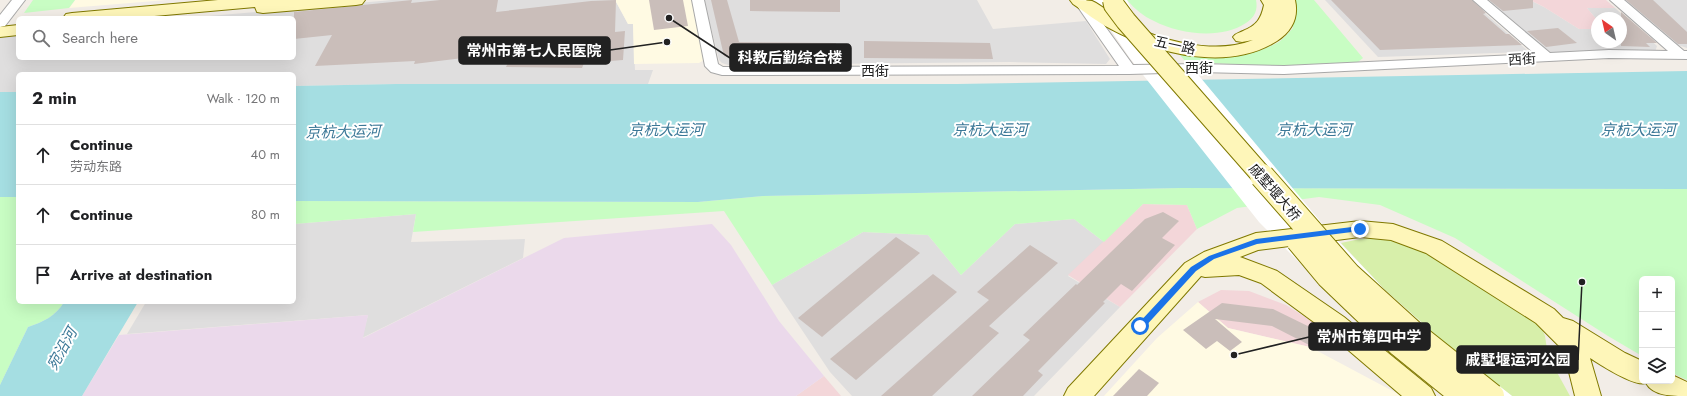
<!DOCTYPE html>
<html lang="en">
<head>
<meta charset="utf-8">
<style>
  body { margin:0; font-family:Jost,"Noto Sans SC",sans-serif; background:#f2f2f2; color:#202124 }
  .controls { position:absolute; right:12px; bottom:12px; display:grid; overflow:hidden; border-radius:6px; box-shadow:0 4px 16px #0002 }
  .controls button { width:36px; height:36px; display:grid; place-items:center; padding:0; border:0; border-bottom:1px solid #e0e0e0; background:#fff; color:#202124; font:20px sans-serif }
  .compass { position:absolute; left:1591px; top:12px; width:36px; height:36px; border-radius:50%; background:#fff; box-shadow:0 4px 16px #0002; rotate:326deg }
  .stop { position:absolute; width:12px; height:12px; margin:-9px; border:3px solid #1a73e8; border-radius:50%; background:#fff }
  .stop.end { background:#1a73e8; border-color:#fff; box-shadow:0 1px 4px #0008 }
  .list { margin:0; padding:0; list-style:none }
  h2 { display:flex; justify-content:space-between; align-items:center; height:52px; margin:0; padding:0 16px; font-size:17px }
  h2 small { font-size:13px; font-weight:400; color:#757577 }
  .list li { display:grid; grid-template-columns:26px 1fr auto; gap:12px; align-items:center; box-sizing:border-box; height:60px; padding:0 16px; border-top:1px solid #e0e0e0 }
  .list b { display:block; font-size:15px; white-space:nowrap }
  .list p { margin:0; font-size:13px; white-space:nowrap; color:#757577 }
  .list em { font-size:13px; font-style:normal; color:#757577 }
  .icon { flex:none; width:22px; height:22px; fill:none; stroke:currentColor; stroke-width:2; stroke-linecap:round; stroke-linejoin:round }
  .map { position:relative; flex:none; width:1687px; height:396px; overflow:hidden }
  .search { position:absolute; background:#fff; box-shadow:0 4px 16px #0002; left:16px; top:16px; width:280px; height:44px; display:flex; align-items:center; gap:10px; box-sizing:border-box; padding:0 14px; border-radius:6px; color:#757577; font-size:15px }
  .panel { position:absolute; background:#fff; box-shadow:0 4px 16px #0002; left:16px; top:72px; width:280px; height:232px; border-radius:6px }
  .map>svg:first-child { display:block }
  .residential { fill:#dfdede }
  .commercial { fill:#f3d6d9 }
  .industrial { fill:#ebd9eb }
  .education { fill:#fffae3 }
  .grass { fill:#d7efaa }
  .park { fill:#c8fdc3 }
  .water { fill:#a5dee2 }
  .pier { fill:#fff }
  .building { fill:#cabeba }
  .lines { fill:none; stroke-linecap:round; stroke-linejoin:round }
  .street-casing { stroke:#a8a8a8; stroke-width:2 }
  .secondary-casing { stroke:#807900; stroke-width:2 }
  .street { fill:#fff; fill-rule:evenodd }
  .secondary { fill:#fef6b9; fill-rule:evenodd }
  .secondary-bridge-far1-casing { stroke:#807900; stroke-width:22; stroke-linecap:butt }
  .secondary-bridge-casing { stroke:#807900; stroke-width:26; stroke-linecap:butt }
  .secondary-bridge-far1 { stroke:#fef6b9; stroke-width:20 }
  .secondary-bridge { stroke:#fef6b9; stroke-width:24 }
  .route { fill:#1a73e8 }
  .labels { text-anchor:middle; dominant-baseline:central; stroke-width:4; stroke-linejoin:round; paint-order:stroke }
  .street-label { font-size:14px; fill:#212121; stroke:#fff }
  .water-label { font-size:15px; font-style:italic; fill:#3b7897; stroke:#fff }
  .leader { fill:none; stroke:#212121; stroke-width:1.5 }
  .callout-dot { fill:#212121; stroke:#fff; stroke-width:1.5 }
  .callout { fill:#212121; stroke:#212121; stroke-width:1.5 }
  .callout-label { font-size:15px; text-anchor:middle; font-weight:bold; fill:#fff }
</style>
</head>
<body>
<div class="map">
<svg width="1687" height="396" viewBox="0 0 1687 396">
  <rect width="100%" height="100%" fill="#f2ede7"/>
  <!-- residential -->
  <g class="residential">
    <path d="M392,0h223l13,24h5l2,46h18l-5,14h-252l-102,2v-12h-276v18h-18v-57l18,-2v25h276v-40h-108z"/>
    <path d="M704,0h273l16,29 93,-8 24,38 -4,5 -96,-2 -282,3 -6,-2 -3,-3z"/>
    <path d="M1325,0h145l59,52 -151,5z"/>
    <path d="M1484,0h46l14,7 35,22h18v13h24v-24h-24v2l-10,-12h28l42,38 -2,6 -96,2 -14,-3z"/>
    <path d="M1622,0h65v48l-15,-5z"/>
    <path d="M416,214l-5,28 114,-3 -2,19 -161,80 6,-23 -241,19 19,-32h148v-78z"/>
    <path d="M1074,219l30,23 -36,34 52,31 -86,89h-182l-22,-24 -58,-87 91,-53 65,3 33,40 54,-51z"/>
  </g>
  <!-- commercial -->
  <g class="commercial">
    <path d="M1530,0h76l9,8h-28l10,12v9h-18l-35,-22z"/>
    <path d="M1143,204l44,1 10,24 -77,78 -52,-32z"/>
    <path d="M1221,290l28,1 37,14 42,26 -18,16 -82,-19 -30,-26z"/>
    <path d="M824,376l17,20h-45z"/>
  </g>
  <!-- industrial -->
  <path class="industrial" d="M712,224l19,21 48,76 45,55 -28,20h-714l37,-61 249,-20 -5,23 201,-100z"/>
  <!-- education -->
  <g class="education">
    <path d="M75,0h92l-98,8z"/>
    <path d="M615,0h77l12,60 -5,3 -65,1 -1,-40h-5z"/>
    <path d="M1198,302l30,26 82,19 92,49h-298l53,-58z"/>
  </g>
  <!-- grass -->
  <path class="grass" d="M1360,239h24l48,13 107,69 6,15 3,20 22,40h-58l-65,-51 -62,-55 -44,-47z"/>
  <!-- park -->
  <g class="park">
    <path d="M33,0h42l-6,8 -45,5z"/>
    <path d="M1127,0h129c2,10 -1,17 -10,23 -25,17 -67,11 -92,-2 -11,-5 -19,-12 -27,-21z"/>
    <path d="M1293,0h21l49,58 -5,4 -80,4 -92,-4 -8,-9c33,2 69,7 99,-10 6,-3 11,-10 16,-15z"/>
    <path d="M1181,188l506,1v191l-15,-7v-94h-30v77l-34,-20 -153,-98 -75,-33 -61,-8 -82,11 -40,21 -10,-24 -44,-1 -39,38 -30,-23 -59,5 -54,51 -33,-40 -65,-3 -91,53 -48,-74 -311,21 3,-18 -122,10v-23l404,1 65,-6z"/>
    <path d="M0,197h18v105h46c-8,14 -21,20 -36,25l-28,58z"/>
  </g>
  <!-- water -->
  <g class="water">
    <path d="M1687,71v118l-506,-1 -418,8 -65,6 -404,-1v-115l102,-2h561z"/>
    <rect x="0" y="92" width="18" height="105"/>
    <path d="M64,302h74l-56,94h-82v-11l28,-58c15,-5 28,-11 36,-25z"/>
  </g>
  <!-- pier -->
  <path class="pier" d="M1093,0h34l7,15 49,58 12,-2 130,156 60,63 62,55 65,51h-65l-93,-79 -95,-95 -130,-165 -33,-49z"/>
  <!-- building -->
  <g class="building">
    <path d="M412,0l-1,3 29,-3h58l-2,12 95,-11 25,-1 -1,32 10,-1 -2,29 -39,3 -2,5 -76,-1 7,-15 -99,12 1,-3 -100,5 17,-31 -38,4v-27z"/>
    <path d="M649,0h34l5,26 -34,4z"/>
    <path d="M711,0h16l12,42 97,1v17l-105,-2 -7,-2z"/>
    <path d="M750,0h90v12l-90,-1z"/>
    <path d="M1331,0h141l14,13 -3,1 23,20h3l13,11 -142,5z"/>
    <path d="M1489,0h44v8l-30,3z"/>
    <path d="M1626,0h27l34,32v12h-9z"/>
    <path d="M1621,12l36,31h-11l4,4 -29,-1z"/>
    <path d="M1558,28l19,15 -31,4 -19,-16z"/>
    <path d="M864,41l126,2 3,16 -129,-1z"/>
    <path d="M1163,212l16,9 -17,17 13,7 -43,46 -11,-7 -18,18 2,1 -67,68 5,4 -20,21h-51l58,-56 -7,-5 53,-51 1,1 68,-66z"/>
    <path d="M896,237l24,16 -98,84 -24,-19z"/>
    <path d="M1030,245l28,18 -69,63 10,7 -67,63h-51l108,-96 -12,-8z"/>
    <path d="M933,274l24,18 -101,88 -26,-21z"/>
    <path d="M1222,303l51,6 51,25 -7,15 -45,-23 -57,-7 27,23 -12,9 -13,-10 -11,8 -23,-19z"/>
    <path d="M1139,369l20,14 -12,13h-34z"/>
  </g>
  <g class="lines">
    <defs>
      <g id="street">
        <path d="M12,0h13l-20,26 -5,1v-12z"/>
        <path d="M692,0h12l14,64 5,3 396,-1 -46,-66h13l47,65 66,-1 85,2 251,-12 -62,-54h14l63,53 59,-3 59,1 -58,-51h14l60,51h3v8l-78,-1 -325,16 -85,-2 -70,2 -407,1 -11,-3 -6,-6z"/>
      </g>
      <g id="secondary">
        <path d="M218,0h147l-3,4 -6,1 -93,8 -6,-1 -2,-5 -123,11h-69l3,-4 6,-1z"/>
        <path d="M1070,0c6,0 16,0 22,1 11,5 20,14 30,20 36,19 91,35 131,19l-11,2 -6,-1 -3,-4c3,-4 6,-4 10,-6 14,-6 18,-12 21,-26l-3,-5h34c4,18 -3,31 -18,41 -49,31 -119,13 -166,-12 -14,-7 -26,-17 -38,-25z"/>
        <path d="M18,25v10l-18,2v-10z"/>
        <path d="M1360,221l33,3 49,17 112,68 9,9 10,3 52,32 17,8v20h30v-6l15,7v14c-15,0 -34,0 -41,-13 -12,4 -45,-18 -56,-25l11,38h-26l-8,-32 -6,-16 -25,-25 -110,-70 -35,-13 -31,-3 -102,13 -18,7 37,14 67,46 87,71 4,8h-33l-76,-65 -65,-48 -22,-8 -34,2 -4,-1 -107,120h-30l4,-8 117,-125 19,-11 52,-19z"/>
      </g>
    </defs>
    <!-- street casing -->
    <use href="#street" class="street-casing"/>
    <!-- secondary casing -->
    <use href="#secondary" class="secondary-casing"/>
    <!-- street -->
    <use href="#street" class="street"/>
    <!-- secondary -->
    <use href="#secondary" class="secondary"/>
    <defs>
      <path id="secondary-bridge-far1" d="M1113,0l1,5 12,16 137,156"/>
      <g id="secondary-bridge">
        <path d="M1262,176l87,99 64,58 79,63"/>
        <path d="M1298,240l30,36 72,69 63,51"/>
      </g>
    </defs>
    <!-- secondary-bridge-far1 casing -->
    <use href="#secondary-bridge-far1" class="secondary-bridge-far1-casing"/>
    <!-- secondary-bridge casing -->
    <use href="#secondary-bridge" class="secondary-bridge-casing"/>
    <!-- secondary-bridge-far1 -->
    <use href="#secondary-bridge-far1" class="secondary-bridge-far1"/>
    <!-- secondary-bridge -->
    <use href="#secondary-bridge" class="secondary-bridge"/>
  </g>
  <!-- route -->
  <path class="route" d="M1360,226l3,3 -3,2 -103,13 -43,15 -18,12 -53,58h-3l-4,-3 55,-59 18,-11 47,-17z"/>
  <g class="labels">
    <!-- street labels -->
    <g class="street-label">
      <text transform="translate(1175 45) rotate(12)">五一路</text>
      <text transform="translate(1522 59) rotate(-3)">西街</text>
      <text x="1199" y="68">西街</text>
      <text x="875" y="71">西街</text>
      <text transform="translate(1275 192) rotate(49)">戚墅堰大桥</text>
    </g>
    <!-- water labels -->
    <g class="water-label">
      <text x="666" y="130">京杭大运河</text>
      <text x="990" y="130">京杭大运河</text>
      <text x="1314" y="130">京杭大运河</text>
      <text x="1638" y="130">京杭大运河</text>
      <text transform="translate(343 132) rotate(-1)">京杭大运河</text>
      <text transform="translate(62 349) rotate(-61)">宛沿河</text>
    </g>
  </g>
  <!-- callouts -->
  <path class="leader" d="M667 42L610 50M669 18L730 58M1234 355L1309 337M1582 282L1578 360"/>
  <g class="callout-dot">
    <circle cx="667" cy="42" r="4"/>
    <circle cx="669" cy="18" r="4"/>
    <circle cx="1234" cy="355" r="4"/>
    <circle cx="1582" cy="282" r="4"/>
  </g>
  <g class="callout">
    <rect x="459" y="37" width="151" height="27" rx="4"/>
    <rect x="730" y="44" width="121" height="27" rx="4"/>
    <rect x="1309" y="323" width="121" height="27" rx="4"/>
    <rect x="1457" y="346" width="121" height="27" rx="4"/>
  </g>
  <g class="callout-label">
    <text x="534" y="56">常州市第七人民医院</text>
    <text x="790" y="63">科教后勤综合楼</text>
    <text x="1369" y="342">常州市第四中学</text>
    <text x="1518" y="365">戚墅堰运河公园</text>
  </g>
</svg>
<div class="controls">
<button>+</button>
<button>−</button>
<button><svg class="icon" aria-label="layers" viewBox="0 0 24 24"><path d="M12 4l9 5-9 5-9-5zM3 14l9 5 9-5"/></svg></button>
</div>
<svg class="compass" viewBox="-18 -18 36 36"><path d="M0-13l5 13h-10z" fill="#e53935"/><path d="M0 13l5-13h-10z" fill="#757577"/></svg>
<div class="stop" style="left:1140px;top:326px"></div>
<div class="stop end" style="left:1360px;top:229px"></div>
<div class="search"><svg class="icon" aria-label="search" viewBox="0 0 24 24"><circle cx="10" cy="10" r="6"/><path d="M15 15l6 6"/></svg>Search here</div>
<section class="panel">
<h2>2 min<small>Walk · 120 m</small></h2>
<ul class="list">
<li><svg class="icon" aria-label="ahead" viewBox="0 0 24 24"><path d="M12 20V5M6 11l6-6 6 6"/></svg><div><b>Continue</b><p>劳动东路</p></div><em>40 m</em></li>
<li><svg class="icon" aria-label="ahead" viewBox="0 0 24 24"><path d="M12 20V5M6 11l6-6 6 6"/></svg><div><b>Continue</b></div><em>80 m</em></li>
<li><svg class="icon" aria-label="arrive" viewBox="0 0 24 24"><path d="M6 21V4h12l-3 4 3 4H6"/></svg><div><b>Arrive at destination</b></div></li>
</ul>
</section>
</div>
</body>
</html>
